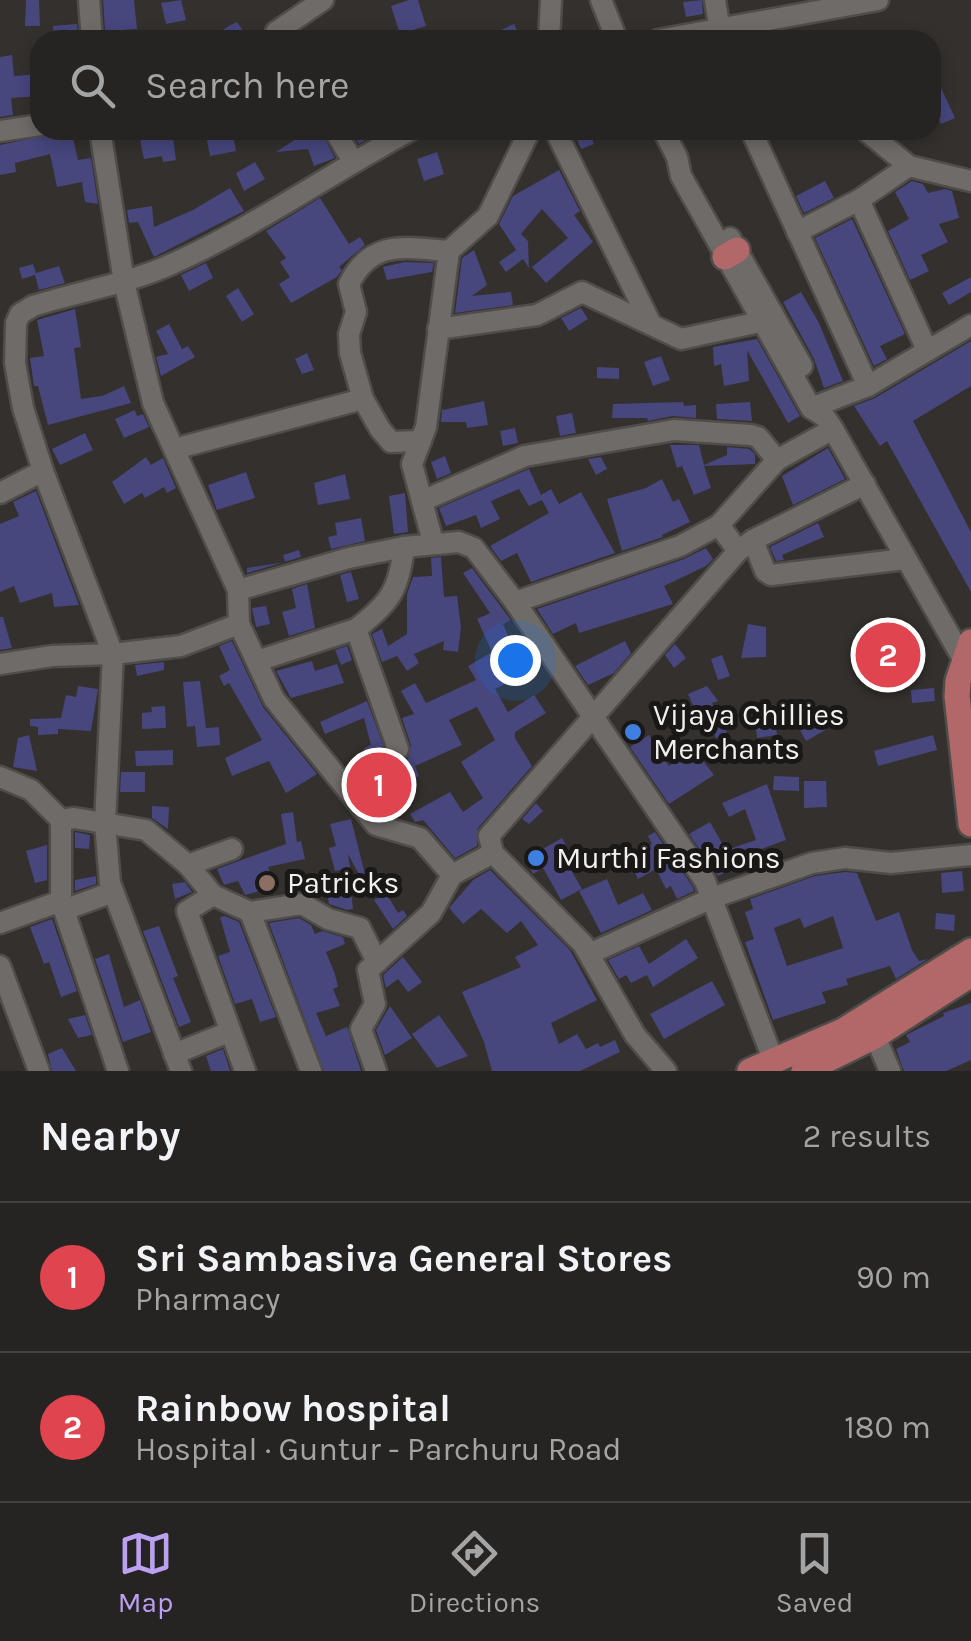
<!DOCTYPE html>
<html lang="en">
<head>
<meta charset="utf-8">
<style>
  body { margin:0; font-family:Karla,sans-serif; background:#32302f; color:#f1f3f6 }
  .you { position:absolute; left:515px; top:660px; width:35px; height:35px; margin:-25px; border:8px solid #fff; border-radius:50%; background:#1a73e8; box-shadow:0 0 0 15px #1a73e833 }
  .badge { display:grid; place-items:center; width:65px; height:65px; border-radius:50%; background:#bca0f2; color:#fff; font-size:32px; font-weight:700 }
  .pin { position:absolute; translate:-50% -50%; border:5px solid #fff; box-shadow:0 2px 10px #0006 }
  .list { margin:0; padding:0; list-style:none }
  h2 { display:flex; justify-content:space-between; align-items:center; height:130px; margin:0; padding:0 40px; font-size:42px }
  h2 small { font-size:32px; font-weight:400; color:#a4a4a5 }
  .list li { display:grid; grid-template-columns:65px 1fr auto; gap:30px; align-items:center; box-sizing:border-box; height:150px; padding:0 40px; border-top:2px solid #424140 }
  .list b { display:block; font-size:38px; white-space:nowrap }
  .list p { margin:0; font-size:32px; white-space:nowrap; color:#a4a4a5 }
  .list em { font-size:32px; font-style:normal; color:#a4a4a5 }
  .icon { flex:none; width:55px; height:55px; fill:none; stroke:currentColor; stroke-width:2; stroke-linecap:round; stroke-linejoin:round }
  .map { position:relative; flex:none; width:971px; height:1071px; overflow:hidden }
  .search { position:absolute; background:#262422; box-shadow:0 5px 15px #0003; left:30px; right:30px; top:30px; height:110px; display:flex; align-items:center; gap:25px; box-sizing:border-box; padding:0 35px; border-radius:30px; color:#a4a4a5; font-size:38px }
  .sheet { height:430px; background:#262422 }
  nav { display:flex; justify-content:space-around; align-items:center; box-sizing:border-box; height:140px; border-top:2px solid #424140; background:#262422; font-size:28px; color:#a4a4a5 }
  nav a { display:grid; justify-items:center; gap:5px }
  nav .on { color:#bca0f2 }
  .map>svg:first-child { display:block }
  .building { fill:#47467d; fill-rule:evenodd }
  .lines { fill:none; stroke-linecap:round; stroke-linejoin:round }
  .minor-casing { stroke:#4f4c4a; stroke-width:25 }
  .major-casing { stroke:#4f4c4a; stroke-width:30 }
  .minor { stroke:#6f6b69; stroke-width:20 }
  .major { stroke:#b26768; stroke-width:25 }
  .shop-dot { fill:#3f7fe0; stroke:#1a1817; stroke-width:4 }
  .education-dot { fill:#8d6e63; stroke:#1a1817; stroke-width:4 }
  .labels { text-anchor:middle; dominant-baseline:central; stroke-width:10; stroke-linejoin:round; paint-order:stroke }
  .poi-label { font-size:30px; fill:#f2f0ef; stroke:#1a1817; text-anchor:start }
</style>
</head>
<body>
<div class="map">
<svg width="971" height="1071" viewBox="0 0 971 1071">
  <rect width="100%" height="100%" fill="#33302d"/>
  <!-- building -->
  <g class="building">
    <path d="M26,0h13l1,26h-15z"/>
    <path d="M103,0h31l3,29 -32,2z"/>
    <path d="M181,0l5,20 -20,4 -5,-21z"/>
    <path d="M409,0h9l8,26 -26,8 -9,-28z"/>
    <path d="M702,0l1,14 -17,3 -3,-15z"/>
    <path d="M237,22l12,18h-41l21,-14z"/>
    <path d="M77,24l1,13 -24,2 -1,-13z"/>
    <path d="M514,24l6,13 -17,3 -4,-9z"/>
    <path d="M12,55l2,21 26,-2v22l-29,2 2,17 -13,2v-60z"/>
    <path d="M931,66l24,52 -14,6 -10,-23z"/>
    <path d="M71,130l7,30 13,-2 7,46 -13,-2 -3,-20 -25,5 -7,-33 -35,9 1,9 -16,3v-30z"/>
    <path d="M138,130h34l4,30 -13,2 -1,-6 -18,3z"/>
    <path d="M205,130h27l4,21 -26,5z"/>
    <path d="M301,130h19l15,28 -21,8 -6,-17 -32,3 26,-17z"/>
    <path d="M350,130h33l-24,14z"/>
    <path d="M573,130h16l5,14 -13,5z"/>
    <path d="M437,152l7,22 -20,7 -7,-22z"/>
    <path d="M255,162l10,17 -21,12 -8,-18z"/>
    <path d="M559,170l21,41 -6,4 19,27 -47,41 -14,-16 36,-29 -26,-29 -21,25 7,7 1,27 -6,-9 -17,13 -7,-10 17,-12 -17,-26 14,-28z"/>
    <path d="M825,181l9,17 -30,15 -8,-17z"/>
    <path d="M912,181l11,3 5,9 17,-4 7,2 7,27 -20,6 9,18 -27,13 8,16 -19,9 -22,-49 21,-12 -14,-27z"/>
    <path d="M230,188l14,23 -90,46 -16,-35 -9,1 -2,-13 25,-4 2,21 39,-17z"/>
    <path d="M320,198l29,46 11,-7 5,8 -26,22 3,3 -5,7 -46,26 -12,-19 11,-7 -10,-15 6,-4 -20,-27z"/>
    <path d="M852,219l53,115 -25,12 7,13 -13,7 -59,-128z"/>
    <path d="M474,250l13,35 -15,11 39,-4 2,13 -58,8 7,-55z"/>
    <path d="M405,262l29,1 -2,9 -45,8 -4,-13z"/>
    <path d="M206,263l7,15 -24,13 -8,-16z"/>
    <path d="M33,264l3,9 23,-7 6,17 -26,7 -4,-15 -13,4 -3,-11z"/>
    <path d="M971,277v15l-22,13 -7,-12z"/>
    <path d="M238,288l16,26 -12,8 -16,-26z"/>
    <path d="M801,292l18,31 24,58 -19,7 -10,-29 -31,-57z"/>
    <path d="M581,308l7,11 -19,12 -8,-13z"/>
    <path d="M75,309l6,38 -7,1 7,51 21,-3 22,-10 7,17 -83,22 -10,-39h-4l-4,-28 14,-2 -7,-36z"/>
    <path d="M169,324l13,25 6,-3 7,11 -34,19 -5,-19 12,-3 -12,-23z"/>
    <path d="M757,339l43,77 -12,7 -41,-73 2,31 -25,5 -3,-22 -7,2 -1,-19z"/>
    <path d="M971,341v45l-58,35 58,111v60l-84,-151 -7,5 -26,-40 21,-8z"/>
    <path d="M307,353l7,17 -12,4 -7,-15z"/>
    <path d="M661,356l9,24 -17,6 -9,-24z"/>
    <path d="M597,367l22,1v11l-22,-1z"/>
    <path d="M484,401l4,24 -21,3 -1,-6h-25l1,-15 1,3z"/>
    <path d="M683,402l1,4 12,-1v13l-24,-2 -24,5 -1,-3h-35l1,-14z"/>
    <path d="M750,402l2,19 -35,-2 -1,-15z"/>
    <path d="M135,410l2,6 6,-2 6,13 -25,11 -9,-19z"/>
    <path d="M572,413l4,20 -16,3 -4,-20z"/>
    <path d="M515,428l3,15 -15,3 -3,-15z"/>
    <path d="M85,433l8,17 -33,15 -8,-16z"/>
    <path d="M670,445h29l5,20 23,-10v-8l22,2 6,5v10l-51,2 7,22 -17,7 -12,-29 -5,2z"/>
    <path d="M828,448l17,31 -52,26 -11,-29z"/>
    <path d="M445,456l6,17 -14,6 -6,-17z"/>
    <path d="M146,457l5,8 12,-7 13,30 -9,5 -3,-6 -19,11 -3,-5 -18,11 -12,-22z"/>
    <path d="M601,457l6,12 -11,6 -8,-16z"/>
    <path d="M529,469l12,26 10,-6 8,15 22,-12 34,61 -84,29 -14,-29 -16,8 -11,-15 59,-33 -7,-13 -13,6 -10,-17 -28,12 9,18 -19,9 -5,-13 -30,11 -7,-18z"/>
    <path d="M246,472l9,26 -38,12 -9,-25z"/>
    <path d="M345,474l5,25 -32,6 -4,-22z"/>
    <path d="M662,479l11,23 6,-3 11,23 -28,13 1,2 -41,14 -15,-52 39,-11z"/>
    <path d="M36,491l43,114 -25,2 -2,-14 -32,10 -6,-17 -14,6v-68l19,-8 -6,-14z"/>
    <path d="M405,493l3,39 -14,2 -5,-38z"/>
    <path d="M361,518l4,23 -34,8 -3,-12 9,-2 -2,-12z"/>
    <path d="M818,523l6,14 -42,18 2,5 -8,1 -6,-14z"/>
    <path d="M706,548l7,11 -7,7 -42,20 9,18 -94,29 -3,-10 -23,11 -16,-25 147,-50z"/>
    <path d="M299,550l2,7 -54,16v-5l38,-6 -2,-7z"/>
    <path d="M441,557l3,40 13,-1 4,31 -3,25 -15,-2 1,-9 -30,13 5,9 -12,8 -10,-15 -15,6 -10,-28 10,-5 6,17 19,-12v-40l6,-17 19,-1 -1,-18z"/>
    <path d="M472,568l39,52 -8,4 14,33 7,-3 8,17 -37,18 13,23 26,-17 12,18 -31,19v6l17,28 -54,62 -1,18 -22,12 -32,-38 -8,2 -5,-8 40,-22 13,20 20,-14 -22,-36 34,-22 -18,-33 -28,13 13,25 -47,21 4,10 -23,9 10,25 -15,5 -7,-2 -15,-19 -9,-22 12,-5 -8,-19 7,-3 -7,-27 -39,16 -5,-12 47,-21 22,60 13,1 6,-3 3,-14 -9,-27 12,-4 -13,-23 14,-8 11,20 50,-23 -8,-14 24,-14 -15,-33 13,-6 -27,-40z"/>
    <path d="M351,572l8,27 -12,3 -7,-27z"/>
    <path d="M307,584l8,44 -26,8 -7,-24 14,-4 -4,-19z"/>
    <path d="M266,606l4,18 -14,3 -4,-19z"/>
    <path d="M0,617h3l9,31 -12,2z"/>
    <path d="M748,624l18,3v30l-25,1z"/>
    <path d="M232,641l31,66 54,67 -31,19 -17,-32 -37,15 -7,-18 37,-18 -33,-57 -5,3 -5,-10 11,-6 -11,-24z"/>
    <path d="M625,641l6,12 -17,20 -26,12 -13,-19z"/>
    <path d="M675,644l11,14 -12,10 -9,-13z"/>
    <path d="M887,644v12l-19,1v-12z"/>
    <path d="M347,646l5,14 -11,5 -6,-15z"/>
    <path d="M722,655l8,21 -12,4 -7,-21z"/>
    <path d="M312,661l3,10 22,-7 7,19 -53,15 -15,-27z"/>
    <path d="M164,662v8l-27,6 -2,-11z"/>
    <path d="M200,681l6,47 13,-1 1,18 -23,2 -2,-21 -8,1 -4,-45z"/>
    <path d="M78,686l20,3 -7,42 -33,-2v5l-20,1v-8l-8,-1v-7l31,-1 5,-23 10,2z"/>
    <path d="M707,686l11,15 -6,2 15,29 -11,6 -17,-30 -4,2 -7,-16z"/>
    <path d="M934,688l1,13 -23,2 -1,-13z"/>
    <path d="M165,706l1,22 -24,1v-16l10,-1 -1,-5z"/>
    <path d="M817,712l10,17 -21,12 -10,-18z"/>
    <path d="M775,718l2,17 -20,3 -2,-18z"/>
    <path d="M29,735l8,36 -24,-4 5,-29z"/>
    <path d="M649,735l20,31 25,-17 20,26 -45,29 -39,-57z"/>
    <path d="M933,735l4,15 -59,16 -4,-15z"/>
    <path d="M173,750v15l-37,1 -1,-15z"/>
    <path d="M121,772h24v20h-25z"/>
    <path d="M774,776l25,1v14l-26,-1z"/>
    <path d="M804,781h22l1,26 -23,1z"/>
    <path d="M767,784l19,56 -30,11 2,5 -30,10 2,4 -12,6 -29,-42 21,-12 16,28 30,-10 -11,-31 -16,8 -7,-14z"/>
    <path d="M536,803l7,8 -14,13 -7,-5z"/>
    <path d="M152,806l17,1 -1,22 -16,-11z"/>
    <path d="M293,812l4,30 4,-1 4,18 -37,8 6,20 -29,8 -7,-14 -14,4 -7,-16 69,-25 -5,-30z"/>
    <path d="M351,819l15,59 -4,2 -14,-26 2,14 -15,3 -6,-23 7,-2 -6,-22z"/>
    <path d="M75,832l15,3 -1,14 -14,-1z"/>
    <path d="M655,832l38,55 1,4 -17,8 -6,-13 -5,3 -10,-20 -18,10 -11,-23 25,-12 -4,-8z"/>
    <path d="M562,838l8,14 -7,4 19,33 -21,11 -18,-32 -10,6 -8,-15z"/>
    <path d="M47,845v35l-12,3 -9,-32z"/>
    <path d="M490,870l80,80 27,50 -46,23 8,21 18,-10 9,15 12,-6 2,4 15,-7 5,12 -40,19h-88l-8,-29 -22,-50 59,-25 -6,-10 23,-12 -17,-24 -14,12 -26,-24 -18,15 -14,-16 24,-28z"/>
    <path d="M962,871l2,20 -22,2 -1,-20z"/>
    <path d="M845,872l12,1 19,48 23,-9 13,38 7,11 9,-2 -32,20 -6,-13 -44,13 2,6 -26,7 4,11 -53,17 -28,-78 9,-3 -9,-27 8,-3 -3,-10 65,-23zM833,916l10,32 -56,18 -13,-38 26,-10 4,10z"/>
    <path d="M96,876v8l-21,7v-11z"/>
    <path d="M607,879l11,26 25,-12 9,17 -51,23 -22,-42z"/>
    <path d="M185,882l7,10 -17,7 -3,-15z"/>
    <path d="M351,889l2,20 -6,1 -18,-6 -2,-11z"/>
    <path d="M386,893l12,20 5,-3 4,6 -14,13 -19,-29z"/>
    <path d="M936,913l19,2 -1,16 -19,-2z"/>
    <path d="M225,916l14,6 37,95 -16,5 -8,-23 -17,5 -17,-48 12,-4 -10,-35z"/>
    <path d="M299,918l12,7 4,9 7,-3 21,6 2,7 -19,8 9,22 3,13 -5,2 7,17 -24,7 10,23 21,-9 14,44h-37l-55,-148z"/>
    <path d="M52,919l25,72 -16,6 -12,-35 -5,2 -14,-37z"/>
    <path d="M159,926l19,50 -5,2 18,44 -12,5 -36,-96z"/>
    <path d="M686,939l12,19 -45,29 -6,-12 -16,8 -5,-8 -7,4 -11,-19 31,-14 10,18z"/>
    <path d="M109,954l15,53 16,-7 11,32 -28,10 -28,-83z"/>
    <path d="M403,957l19,25 -14,10 -10,-13 -12,9 -3,-13z"/>
    <path d="M712,981l13,24 -61,34 -14,-25z"/>
    <path d="M971,1003v57l-25,11h-42l-8,-22 14,-7 -4,-7 38,-19 -1,-3z"/>
    <path d="M390,1006l22,32 -27,17 -9,-25z"/>
    <path d="M85,1015l7,20 -14,3 -10,-19z"/>
    <path d="M439,1015l29,41 -31,12 -25,-34z"/>
    <path d="M62,1048l14,23h-24l-4,-17z"/>
    <path d="M223,1049l7,22h-19l-5,-15z"/>
  </g>
  <g class="lines">
    <defs>
      <g id="minor">
        <path d="M89,0l3,40"/>
        <path d="M601,0l16,40"/>
        <path d="M715,0l5,31"/>
        <path d="M281,40l-5,-8 47,-32"/>
        <path d="M549,40l2,-40"/>
        <path d="M658,40l220,-40"/>
        <path d="M100,130l24,152 29,121 85,187 1,34 35,75 102,126 44,13 32,37"/>
        <path d="M334,130l19,31"/>
        <path d="M555,130l96,194"/>
        <path d="M663,130l14,27 4,19 130,232 14,9 8,12 130,230"/>
        <path d="M751,130l117,256"/>
        <path d="M865,130l44,36 62,15"/>
        <path d="M0,131l40,-6"/>
        <path d="M909,166l-50,34 68,150"/>
        <path d="M797,232l62,-32"/>
        <path d="M730,238l72,128"/>
        <path d="M438,329l99,-14 45,-23 99,47 79,-17 13,-8"/>
        <path d="M811,408l57,-22 103,-61"/>
        <path d="M421,441l-30,1 -11,-13 -17,-30 -13,-46 -1,-19 7,-22 -7,-28c23,-46 58,-36 100,-33"/>
        <path d="M174,449l189,-50"/>
        <path d="M0,493l43,-22"/>
        <path d="M422,501l103,-45 149,-26 77,5 7,2 19,23"/>
        <path d="M719,525l58,-65 56,-31"/>
        <path d="M753,540l12,31 6,4 134,-16"/>
        <path d="M433,542l-21,-78 14,-37 23,-176 39,-35 42,-86"/>
        <path d="M238,590l111,-32 55,-11 55,-5 15,6 41,54 190,279 69,181"/>
        <path d="M515,602l165,-56 39,-21 19,26"/>
        <path d="M257,661l99,-32"/>
        <path d="M0,664l52,-8 61,-2 68,-8 58,-22"/>
        <path d="M398,749l-42,-120c34,-26 43,-39 48,-82"/>
        <path d="M0,777l31,13 30,30 13,-2 72,12 42,35 25,30 37,17 52,-8 26,15 32,9 17,34"/>
        <path d="M61,820v81l57,170"/>
        <path d="M188,865l44,-16"/>
        <path d="M213,895l-26,16 58,160"/>
        <path d="M64,910l49,-18"/>
        <path d="M250,912l61,159"/>
        <path d="M0,923l61,-22"/>
        <path d="M589,954l123,-56 100,-35 33,-5 46,5 80,-8"/>
        <path d="M0,966l39,105"/>
        <path d="M875,1036l15,35"/>
        <path d="M174,1054l55,-22"/>
        <path d="M181,1071l-71,-188 -5,-60 8,-169 -70,-183 -20,-63 -8,-45 1,-40 4,-9 13,-8c47,-15 96,-22 141,-43 82,-37 157,-90 237,-133"/>
        <path d="M376,1071l-15,-42 14,-25 -7,-34 63,-57 21,-38 41,-22"/>
        <path d="M666,1071l-31,-36 -52,-91 -90,-91 -4,-17 249,-285 15,-11 112,-56"/>
      </g>
      <g id="major">
        <path d="M725,257l12,-7"/>
        <path d="M971,642l-13,39 -1,15 14,128"/>
        <path d="M750,1071l93,-40 128,-80"/>
        <path d="M804,1071l71,-35 96,-62"/>
      </g>
    </defs>
    <!-- minor casing -->
    <use href="#minor" class="minor-casing"/>
    <!-- major casing -->
    <use href="#major" class="major-casing"/>
    <!-- minor -->
    <use href="#minor" class="minor"/>
    <!-- major -->
    <use href="#major" class="major"/>
  </g>
  <!-- markers -->
  <g class="shop-dot">
    <circle cx="633" cy="732" r="10"/>
    <circle cx="536" cy="858" r="10"/>
  </g>
  <circle class="education-dot" cx="267" cy="883" r="10"/>
  <g class="labels">
    <!-- poi labels -->
    <g class="poi-label">
      <text x="653" y="715">Vijaya Chillies<tspan x="653" dy="34">Merchants</tspan></text>
      <text x="556" y="858">Murthi Fashions</text>
      <text x="287" y="883">Patricks</text>
    </g>
  </g>
</svg>
<div class="you"></div>
<div class="pin badge" style="left:379px;top:785px;background:#e0444e">1</div>
<div class="pin badge" style="left:888px;top:655px;background:#e0444e">2</div>
<div class="search"><svg class="icon" aria-label="search" viewBox="0 0 24 24"><circle cx="10" cy="10" r="6"/><path d="M15 15l6 6"/></svg>Search here</div>
</div>
<section class="sheet">
<h2>Nearby<small>2 results</small></h2>
<ul class="list">
<li><span class="badge" style="background:#e0444e">1</span><div><b>Sri Sambasiva General Stores</b><p>Pharmacy</p></div><em>90 m</em></li>
<li><span class="badge" style="background:#e0444e">2</span><div><b>Rainbow hospital</b><p>Hospital · Guntur - Parchuru Road</p></div><em>180 m</em></li>
</ul>
</section>
<nav>
<a class="on"><svg class="icon" aria-label="map" viewBox="0 0 24 24"><path d="M3 6l6-2 6 2 6-2v14l-6 2-6-2-6 2zM9 4v14M15 6v14"/></svg>Map</a>
<a><svg class="icon" aria-label="directions" viewBox="0 0 24 24"><path d="M12 3l9 9-9 9-9-9zM9 14v-3h6M13 9l2 2-2 2"/></svg>Directions</a>
<a><svg class="icon" aria-label="saved" viewBox="0 0 24 24"><path d="M7 4h10v16l-5-4-5 4z"/></svg>Saved</a>
</nav>
</body>
</html>
